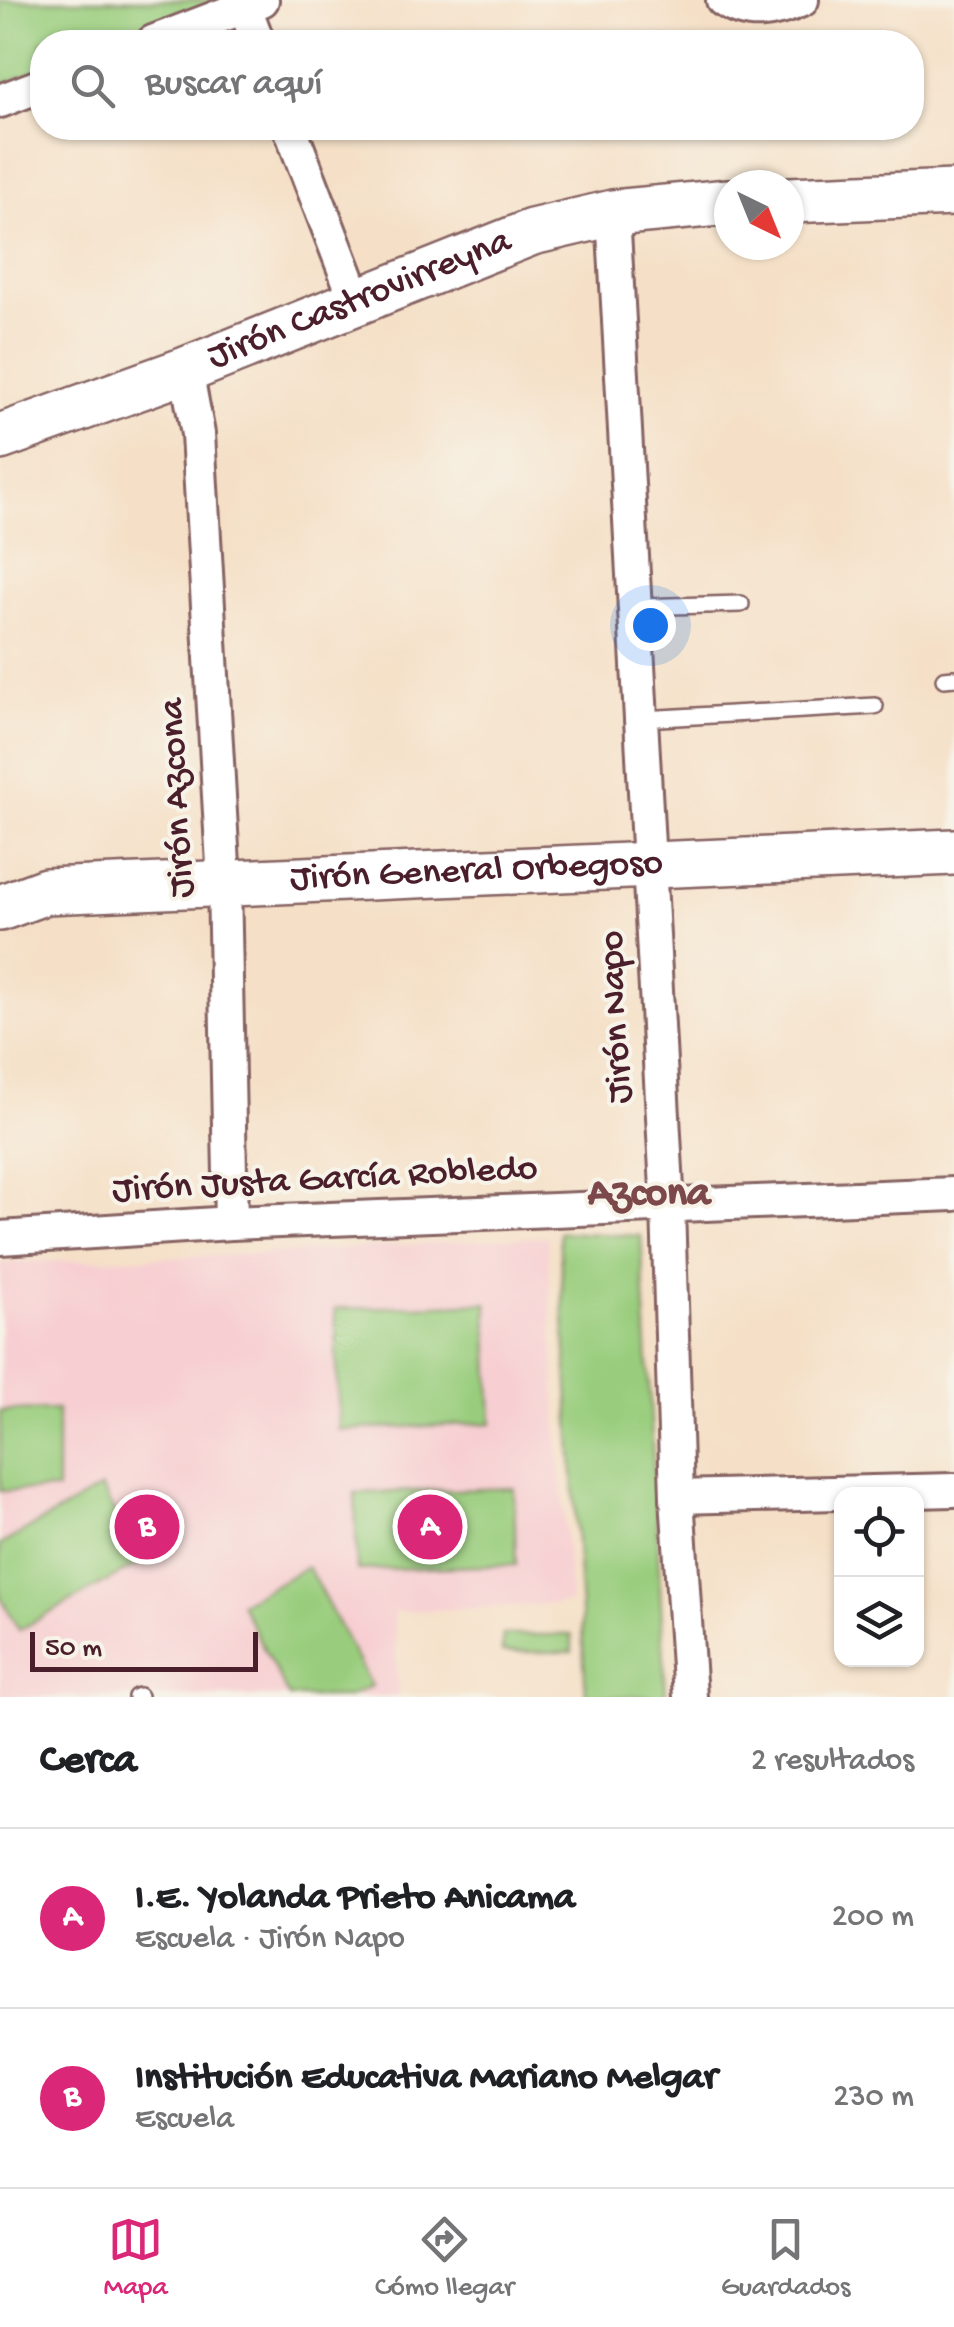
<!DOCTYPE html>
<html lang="es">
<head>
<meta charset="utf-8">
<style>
  body { margin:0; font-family:"Gochi Hand",sans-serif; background:#f2f2f2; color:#202124 }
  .controls { position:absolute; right:30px; bottom:30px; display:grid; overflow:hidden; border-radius:20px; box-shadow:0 2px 8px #0004 }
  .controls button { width:90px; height:90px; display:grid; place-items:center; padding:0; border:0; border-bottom:2px solid #e0e0e0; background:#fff; color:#202124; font:50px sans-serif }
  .compass { position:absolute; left:714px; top:170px; width:90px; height:90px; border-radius:50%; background:#fff; box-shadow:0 2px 8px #0004; rotate:137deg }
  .scale { position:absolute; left:30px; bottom:25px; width:228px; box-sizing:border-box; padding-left:10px; border:5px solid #4a1f2b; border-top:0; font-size:28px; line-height:35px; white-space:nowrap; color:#4a1f2b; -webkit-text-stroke:8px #f7f3e8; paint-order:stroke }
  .you { position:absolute; left:650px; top:625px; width:35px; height:35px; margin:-25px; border:8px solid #fff; border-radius:50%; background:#1a73e8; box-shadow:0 0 0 15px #1a73e833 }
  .badge { display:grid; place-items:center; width:65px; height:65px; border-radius:50%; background:#db2777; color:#fff; font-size:32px; font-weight:700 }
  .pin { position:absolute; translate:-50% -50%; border:5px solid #fff; box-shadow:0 2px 10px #0006 }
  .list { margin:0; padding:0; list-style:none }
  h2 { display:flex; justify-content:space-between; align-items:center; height:130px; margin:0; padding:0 40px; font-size:42px }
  h2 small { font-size:32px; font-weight:400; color:#757577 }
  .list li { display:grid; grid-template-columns:65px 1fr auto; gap:30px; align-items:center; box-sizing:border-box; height:180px; padding:0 40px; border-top:2px solid #e0e0e0 }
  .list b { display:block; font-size:38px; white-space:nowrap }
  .list p { margin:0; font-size:32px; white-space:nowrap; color:#757577 }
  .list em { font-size:32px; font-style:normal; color:#757577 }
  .icon { flex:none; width:55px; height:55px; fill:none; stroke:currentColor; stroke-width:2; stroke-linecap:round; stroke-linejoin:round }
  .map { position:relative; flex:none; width:954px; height:1697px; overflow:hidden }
  .search { position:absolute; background:#fff; box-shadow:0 2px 8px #0004; left:30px; right:30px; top:30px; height:110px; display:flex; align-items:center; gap:25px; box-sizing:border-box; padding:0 35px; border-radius:40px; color:#757577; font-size:38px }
  .sheet { height:490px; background:#fff }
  nav { display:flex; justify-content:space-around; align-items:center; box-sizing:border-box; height:140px; border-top:2px solid #e0e0e0; background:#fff; font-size:28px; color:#757577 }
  nav a { display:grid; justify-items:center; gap:5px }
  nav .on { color:#db2777 }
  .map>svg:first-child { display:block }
  .built { fill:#f7cfd2 }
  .green { fill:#99cd7d; stroke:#727654; stroke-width:2.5 }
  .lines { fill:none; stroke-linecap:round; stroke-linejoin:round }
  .lane-casing { stroke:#866362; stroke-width:20 }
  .street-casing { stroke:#866362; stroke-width:38 }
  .secondary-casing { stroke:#866362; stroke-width:50 }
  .lane { stroke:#fff; stroke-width:15 }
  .street { stroke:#fff; stroke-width:32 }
  .secondary { stroke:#fff; stroke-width:45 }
  .labels { text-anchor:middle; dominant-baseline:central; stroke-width:8; stroke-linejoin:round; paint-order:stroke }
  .street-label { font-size:38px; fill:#4a1f2b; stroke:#f7f3e8 }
  .quarter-label { font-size:42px; font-weight:bold; fill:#7d4849; stroke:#f7f3e8 }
</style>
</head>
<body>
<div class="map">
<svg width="954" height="1697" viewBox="0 0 954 1697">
  <rect width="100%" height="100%" fill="#f7f3e8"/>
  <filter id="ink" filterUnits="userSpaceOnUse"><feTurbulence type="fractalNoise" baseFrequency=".01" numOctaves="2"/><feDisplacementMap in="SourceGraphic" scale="20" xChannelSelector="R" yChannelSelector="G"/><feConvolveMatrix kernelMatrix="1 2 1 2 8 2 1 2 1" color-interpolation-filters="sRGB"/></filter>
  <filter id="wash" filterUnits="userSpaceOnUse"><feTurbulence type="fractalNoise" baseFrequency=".0048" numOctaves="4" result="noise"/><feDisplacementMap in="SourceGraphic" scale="40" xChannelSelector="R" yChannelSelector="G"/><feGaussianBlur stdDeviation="2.25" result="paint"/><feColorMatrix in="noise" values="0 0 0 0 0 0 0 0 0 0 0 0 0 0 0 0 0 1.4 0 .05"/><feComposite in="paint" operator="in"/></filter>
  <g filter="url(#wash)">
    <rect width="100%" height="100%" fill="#f5e0c7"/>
    <!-- built -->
    <path class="built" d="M547,1236l11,205 13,162 -177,9 4,85h-398v-434l265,-9z"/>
    <!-- green -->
    <g class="green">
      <path d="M0,0h227l-114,42h-71v27l-42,16z"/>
      <path d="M559,1232l82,4 25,461h-80z"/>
      <path d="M487,1303l5,120 -153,7 -4,-121z"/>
      <path d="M57,1410v80l-57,1v-80z"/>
      <path d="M101,1488l41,74 -123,68 -19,-34v-51z"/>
      <path d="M514,1488l2,77 -159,5 -2,-77z"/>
      <path d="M308,1567l63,119 -22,11h-60l-49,-94z"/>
      <path d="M503,1635h69v17h-70z"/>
    </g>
  </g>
  <g filter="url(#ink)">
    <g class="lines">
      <defs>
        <g id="lane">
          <path d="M636,607l105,-3"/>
          <path d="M944,679l10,-1"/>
          <path d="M642,719l233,-13"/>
          <path d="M136,1697l3,-1"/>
        </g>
        <g id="street">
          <path d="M242,0l16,42"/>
          <path d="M723,0c25,18 52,12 79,0"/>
          <path d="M153,42l109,-42"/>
          <path d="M0,101l42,-16"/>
          <path d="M290,128l66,172"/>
          <path d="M613,213l55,994 9,290 13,200"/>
          <path d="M186,370l12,64 26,448 7,341"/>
          <path d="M0,1238l231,-15 723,-29"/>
          <path d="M677,1497l277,-7"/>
        </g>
        <g id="secondary">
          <path d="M789,200l165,-7"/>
          <path id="s1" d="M0,437l186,-67 346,-138 81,-19 116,-11"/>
          <path id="s2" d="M0,908l46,-17 908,-39"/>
        </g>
      </defs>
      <!-- lane casing -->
      <use href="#lane" class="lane-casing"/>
      <!-- street casing -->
      <use href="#street" class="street-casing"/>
      <!-- secondary casing -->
      <use href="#secondary" class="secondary-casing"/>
      <!-- lane -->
      <use href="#lane" class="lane"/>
      <!-- street -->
      <use href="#street" class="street"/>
      <!-- secondary -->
      <use href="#secondary" class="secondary"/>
    </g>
  </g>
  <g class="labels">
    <!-- street labels -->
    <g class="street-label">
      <text stroke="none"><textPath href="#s1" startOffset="385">Jirón Castrovirreyna</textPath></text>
      <text transform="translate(179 798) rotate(-93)">Jirón Azcona</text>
      <text stroke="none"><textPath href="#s2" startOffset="480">Jirón General Orbegoso</textPath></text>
      <text transform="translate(618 1017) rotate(-93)">Jirón Napo</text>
      <text transform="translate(325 1181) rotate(-3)">Jirón Justa García Robledo</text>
    </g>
    <!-- quarter labels -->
    <g class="quarter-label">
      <text x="649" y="1195">Azcona</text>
    </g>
  </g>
</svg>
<div class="controls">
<button><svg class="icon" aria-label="locate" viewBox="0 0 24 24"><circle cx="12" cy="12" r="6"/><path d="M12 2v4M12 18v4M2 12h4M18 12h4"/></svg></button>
<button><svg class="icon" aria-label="layers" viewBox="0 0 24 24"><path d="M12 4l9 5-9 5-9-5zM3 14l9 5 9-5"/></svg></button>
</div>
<svg class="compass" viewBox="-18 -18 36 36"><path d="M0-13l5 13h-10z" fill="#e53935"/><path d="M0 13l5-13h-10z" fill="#757577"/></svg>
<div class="scale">50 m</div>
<div class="you"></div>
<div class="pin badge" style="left:430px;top:1527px">A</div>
<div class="pin badge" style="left:147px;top:1527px">B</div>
<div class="search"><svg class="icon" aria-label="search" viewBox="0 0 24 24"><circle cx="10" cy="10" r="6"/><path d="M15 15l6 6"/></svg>Buscar aquí</div>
</div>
<section class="sheet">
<h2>Cerca<small>2 resultados</small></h2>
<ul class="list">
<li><span class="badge">A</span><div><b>I.E. Yolanda Prieto Anicama</b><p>Escuela · Jirón Napo</p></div><em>200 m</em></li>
<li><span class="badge">B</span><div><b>Institución Educativa Mariano Melgar</b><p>Escuela</p></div><em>230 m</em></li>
</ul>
</section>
<nav>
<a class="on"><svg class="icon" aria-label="map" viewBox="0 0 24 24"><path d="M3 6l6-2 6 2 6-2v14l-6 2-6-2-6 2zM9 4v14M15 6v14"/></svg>Mapa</a>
<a><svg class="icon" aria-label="directions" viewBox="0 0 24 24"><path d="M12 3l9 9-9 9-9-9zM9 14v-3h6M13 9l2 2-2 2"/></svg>Cómo llegar</a>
<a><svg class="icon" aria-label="saved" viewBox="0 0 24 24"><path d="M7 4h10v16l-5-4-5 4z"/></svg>Guardados</a>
</nav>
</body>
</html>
